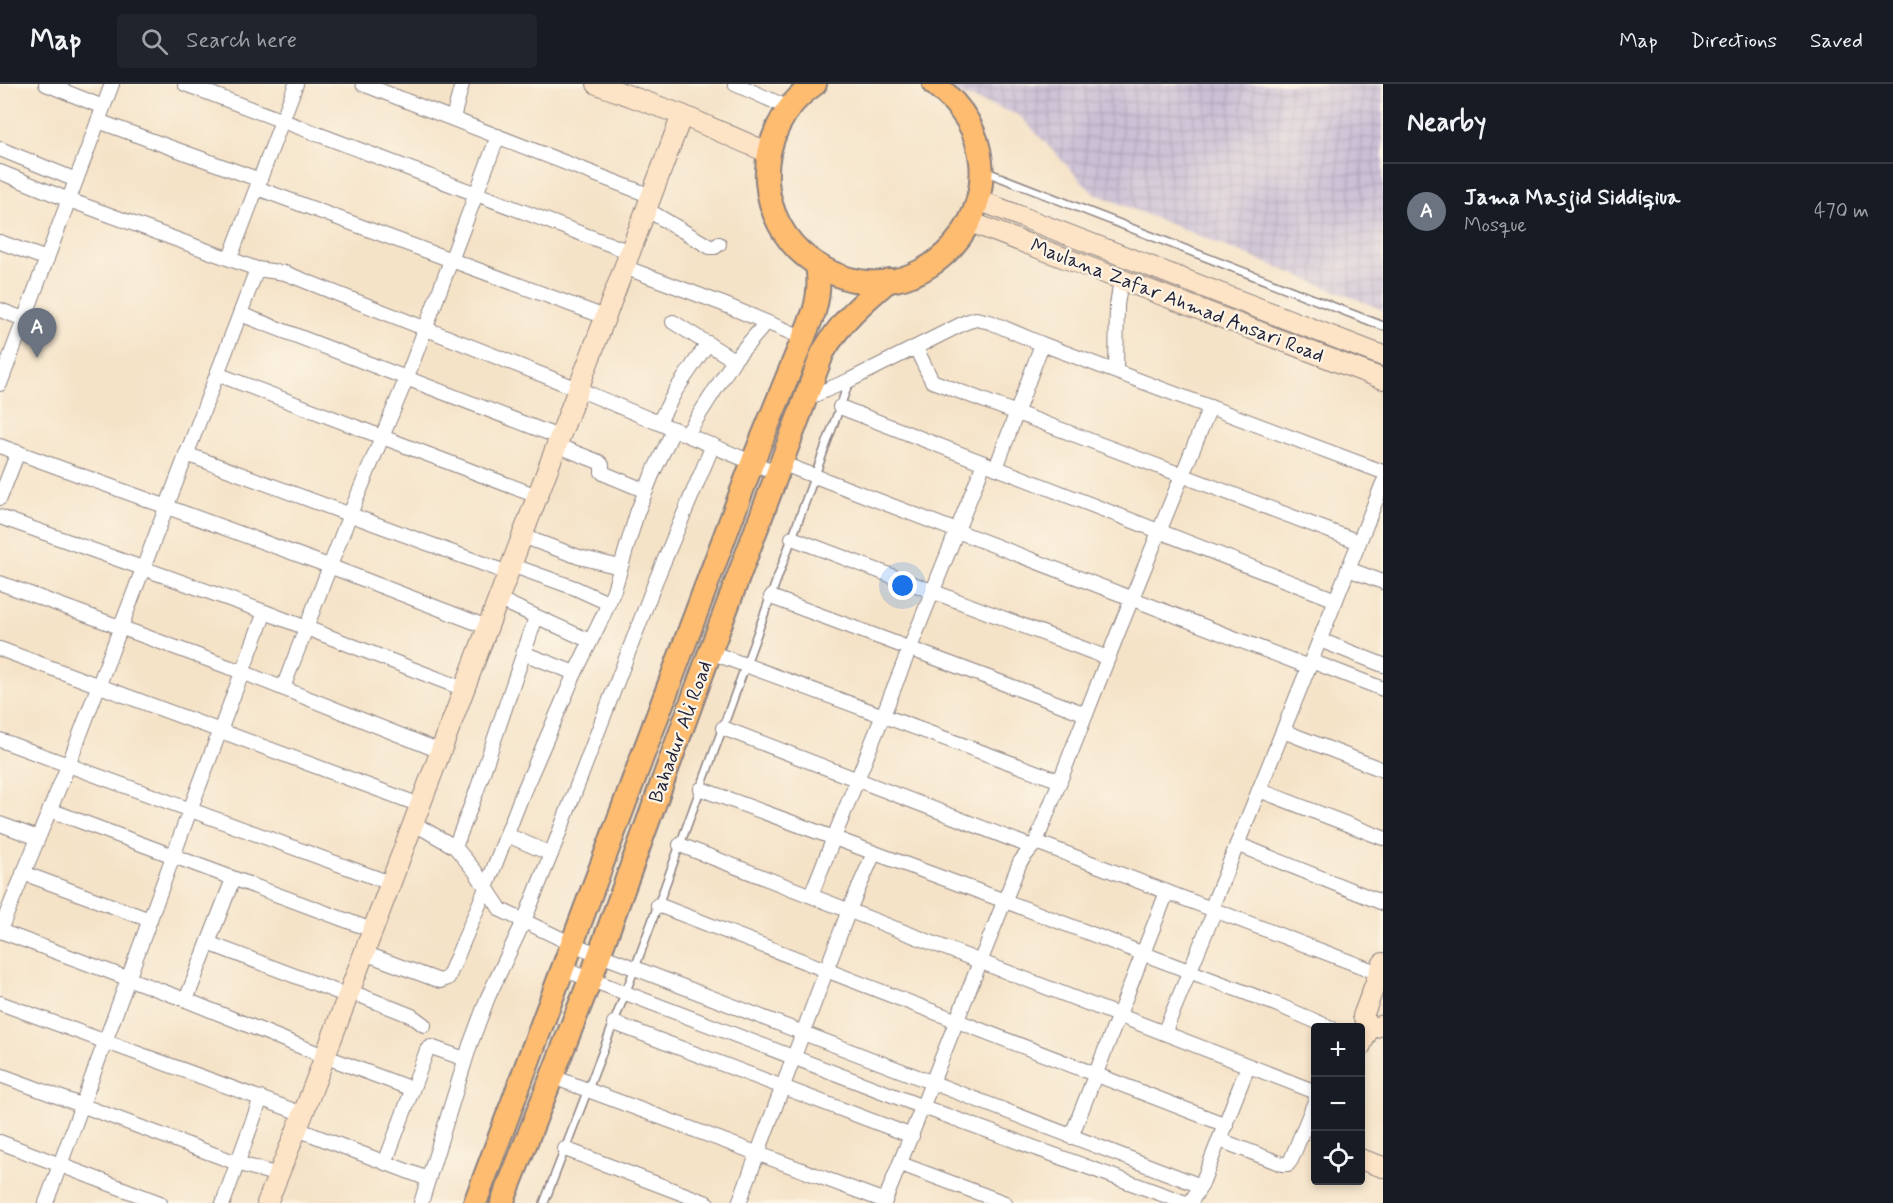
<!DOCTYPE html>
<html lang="en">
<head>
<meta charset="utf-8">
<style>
  body { margin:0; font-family:Mynerve,sans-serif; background:#20242c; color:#f1f3f6 }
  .controls { position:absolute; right:18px; bottom:18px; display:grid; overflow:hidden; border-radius:6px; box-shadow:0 3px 9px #0003 }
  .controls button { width:54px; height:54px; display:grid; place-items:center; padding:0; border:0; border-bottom:2px solid #363941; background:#171b24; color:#f1f3f6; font:30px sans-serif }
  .you { position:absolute; left:903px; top:502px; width:21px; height:21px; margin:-15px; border:4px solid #fff; border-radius:50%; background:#1a73e8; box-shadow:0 0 0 9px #1a73e833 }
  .badge { display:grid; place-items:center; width:39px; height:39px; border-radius:50%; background:#1f6fb2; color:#fff; font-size:20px; font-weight:700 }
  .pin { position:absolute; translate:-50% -50px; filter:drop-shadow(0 2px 3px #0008) }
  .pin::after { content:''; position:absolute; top:32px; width:21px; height:18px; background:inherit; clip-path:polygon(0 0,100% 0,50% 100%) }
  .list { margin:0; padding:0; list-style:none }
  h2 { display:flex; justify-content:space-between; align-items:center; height:78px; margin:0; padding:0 24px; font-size:26px }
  h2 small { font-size:20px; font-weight:400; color:#9ea1a6 }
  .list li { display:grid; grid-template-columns:39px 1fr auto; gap:18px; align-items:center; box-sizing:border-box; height:96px; padding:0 24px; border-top:2px solid #363941 }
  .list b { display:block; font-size:22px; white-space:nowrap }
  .list p { margin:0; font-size:20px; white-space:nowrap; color:#9ea1a6 }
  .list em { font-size:20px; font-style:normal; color:#9ea1a6 }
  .icon { flex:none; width:33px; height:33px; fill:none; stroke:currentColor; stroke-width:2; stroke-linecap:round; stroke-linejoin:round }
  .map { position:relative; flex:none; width:1383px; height:1119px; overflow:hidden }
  header { display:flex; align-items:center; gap:36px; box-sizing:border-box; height:84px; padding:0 30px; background:#171b24; border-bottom:2px solid #363941 }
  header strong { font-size:28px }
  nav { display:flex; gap:33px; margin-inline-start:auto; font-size:21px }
  .search { width:420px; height:54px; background:#20242c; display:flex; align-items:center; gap:15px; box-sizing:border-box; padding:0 21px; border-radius:6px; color:#9ea1a6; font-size:22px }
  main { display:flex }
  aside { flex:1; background:#171b24 }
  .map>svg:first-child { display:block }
  .industrial { fill:url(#industrial-grid) }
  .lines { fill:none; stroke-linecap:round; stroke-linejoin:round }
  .lane-casing { stroke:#8c8282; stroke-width:10 }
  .street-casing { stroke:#8c8282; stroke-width:16 }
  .secondary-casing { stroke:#8c8282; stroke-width:22 }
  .primary-casing { stroke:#8c8282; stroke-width:26 }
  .lane { stroke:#fff; stroke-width:7 }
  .street { stroke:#fff; stroke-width:14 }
  .secondary { stroke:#fee4c6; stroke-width:20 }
  .primary { stroke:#fdbc70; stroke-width:22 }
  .labels { text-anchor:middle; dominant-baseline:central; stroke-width:4.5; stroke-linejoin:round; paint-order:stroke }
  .street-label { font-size:20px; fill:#22223b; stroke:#fcf5e5 }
</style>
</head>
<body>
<header>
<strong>Map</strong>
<div class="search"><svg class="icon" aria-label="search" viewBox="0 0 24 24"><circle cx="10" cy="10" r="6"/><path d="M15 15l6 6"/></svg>Search here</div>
<nav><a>Map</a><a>Directions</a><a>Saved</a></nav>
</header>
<main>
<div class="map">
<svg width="1383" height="1119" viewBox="0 0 1383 1119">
  <defs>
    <pattern id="industrial-grid" width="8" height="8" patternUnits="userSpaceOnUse" patternTransform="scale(1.5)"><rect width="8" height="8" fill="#cbbfd5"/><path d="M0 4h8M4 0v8" fill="none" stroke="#aea4b8"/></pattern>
  </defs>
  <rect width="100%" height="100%" fill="#fcf5e5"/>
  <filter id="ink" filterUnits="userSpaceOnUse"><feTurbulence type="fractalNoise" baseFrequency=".0167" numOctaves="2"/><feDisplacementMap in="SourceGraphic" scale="12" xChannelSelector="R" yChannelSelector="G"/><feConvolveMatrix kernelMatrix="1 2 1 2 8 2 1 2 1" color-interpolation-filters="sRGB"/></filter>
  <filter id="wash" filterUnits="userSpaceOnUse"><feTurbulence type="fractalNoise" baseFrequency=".008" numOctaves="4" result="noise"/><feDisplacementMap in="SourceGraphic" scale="24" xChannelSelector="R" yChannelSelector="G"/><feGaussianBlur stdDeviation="1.35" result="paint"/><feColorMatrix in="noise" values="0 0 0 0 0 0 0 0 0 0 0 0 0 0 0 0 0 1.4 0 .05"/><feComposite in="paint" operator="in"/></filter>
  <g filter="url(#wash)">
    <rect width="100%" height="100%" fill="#f5e3c8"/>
    <!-- industrial -->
    <path class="industrial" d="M931,0h452v226l-290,-117 -74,-78z"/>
  </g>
  <g filter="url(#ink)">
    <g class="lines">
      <defs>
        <g id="lane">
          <path d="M984,87l399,155"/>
          <path d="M544,1119l91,-235 214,-586"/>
        </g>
        <g id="street">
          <path d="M46,0l57,23"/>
          <path d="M185,0l445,168"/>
          <path d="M363,0l288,112"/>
          <path d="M735,0l54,24"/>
          <path d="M453,34l9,-34"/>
          <path d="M98,37l162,59"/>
          <path d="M0,65l76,31"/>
          <path d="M0,88l69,28 188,69 28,4 293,116 199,84"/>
          <path d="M257,104l348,129"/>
          <path d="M646,125l64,38h5l4,-3"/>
          <path d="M0,158l47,17"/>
          <path d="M230,174l66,-174"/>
          <path d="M624,183l99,37 81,34"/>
          <path d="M0,226l24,9"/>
          <path d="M240,230l319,123"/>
          <path d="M673,238l61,38"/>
          <path d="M916,264l16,33 427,161"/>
          <path d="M1116,287l1,-66 4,-25"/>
          <path d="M217,290l320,122"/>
          <path d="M0,300l112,-300"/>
          <path d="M805,315l45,-19 116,-58 10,-3 14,3 52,22 341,128"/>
          <path d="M840,323l496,193"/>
          <path d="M659,338l17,-32 32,-47"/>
          <path d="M687,350l47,-74 32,-37"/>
          <path d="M556,361l43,17 3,3v7l3,2 41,17"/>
          <path d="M0,362l329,120 158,61"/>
          <path d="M186,370l322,119"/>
          <path d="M781,379l528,204"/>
          <path d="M996,384l46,-124"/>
          <path d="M0,414l18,-46"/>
          <path d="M0,433l265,95 199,77"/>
          <path d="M522,452l57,21 41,10"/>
          <path d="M792,454l316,120"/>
          <path d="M511,481l64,23 33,15"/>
          <path d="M1348,485l35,13"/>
          <path d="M0,499l242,89 198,79"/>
          <path d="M771,513l315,117"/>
          <path d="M498,515l92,42"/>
          <path d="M1320,556l63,25"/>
          <path d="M0,565l420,156"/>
          <path d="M710,568l350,129"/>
          <path d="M523,569l52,20"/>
          <path d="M1311,577l72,28"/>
          <path d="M283,604l67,-174 57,-137 91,-241"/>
          <path d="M723,644l309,119"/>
          <path d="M1283,647l100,39"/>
          <path d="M0,656l390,143"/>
          <path d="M701,705l304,112 273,104 53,23"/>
          <path d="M1259,706l124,48"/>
          <path d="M50,726l322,120"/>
          <path d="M413,739l42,24 20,24 26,39 71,34 629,242"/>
          <path d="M0,740l38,14"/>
          <path d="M507,751l44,19"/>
          <path d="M1036,758l343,131"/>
          <path d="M1237,760l146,59"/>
          <path d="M680,761l636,247"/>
          <path d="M455,763l21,-54 60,-176"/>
          <path d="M23,789l127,47"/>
          <path d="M811,811l173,-432"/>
          <path d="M658,821l568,220"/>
          <path d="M1211,825l172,-426"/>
          <path d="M0,846l68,-164 189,-497"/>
          <path d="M0,847l186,69 138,56 88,33"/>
          <path d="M208,859l140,53"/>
          <path d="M364,869l76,28 8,-3 38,-90 36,-93 53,-122 28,-57 11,-26 23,-77 15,-38 22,-46"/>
          <path d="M563,885l360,138 263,96"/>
          <path d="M349,907l63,25 12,9"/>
          <path d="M186,916l47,-121"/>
          <path d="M0,919l303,111"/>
          <path d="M614,939l298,113"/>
          <path d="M1164,949l51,-123"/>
          <path d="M0,991l237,88 41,12"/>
          <path d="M553,993l332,124"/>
          <path d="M297,1045l131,50"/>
          <path d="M1071,1053l96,-245"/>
          <path d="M1220,1056l62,24h6l3,-4 25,-61"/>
          <path d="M0,1058l160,61"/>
          <path d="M565,1065l142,54"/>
          <path d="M385,1079l42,-113 4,-3 34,12"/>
          <path d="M901,1080l104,39"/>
          <path d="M46,1119l144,-393 75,-198"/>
          <path d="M223,1119l38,-105"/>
          <path d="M421,1119l49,-158 18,-48 36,-76 27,-67 105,-274 57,-135"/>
          <path d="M739,1119l110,-293 25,-57"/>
          <path d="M884,1119l136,-341 16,-20 81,-207 93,-228"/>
          <path d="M1190,1119l11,-17 47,-120"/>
        </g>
        <g id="secondary">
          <path d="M597,0l85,31 87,38"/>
          <path d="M978,116l405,156"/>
          <path d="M970,138l413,157"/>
          <path d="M1369,945l-6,-13 20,-53"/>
          <path d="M1360,963l9,-18 14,-4"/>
          <path d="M1360,1075l23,8"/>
          <path d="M267,1119l36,-89 379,-999"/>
        </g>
        <g id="primary">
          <path d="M815,0c-32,21 -50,59 -48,97 2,30 17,60 42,78 116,85 244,-84 125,-175"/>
          <path d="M475,1119l278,-742 61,-149c5,-17 6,-30 3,-47"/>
          <path d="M502,1119l88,-223 120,-328 113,-300c20,-33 38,-48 66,-72"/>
        </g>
      </defs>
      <!-- lane casing -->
      <use href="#lane" class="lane-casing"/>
      <!-- street casing -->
      <use href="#street" class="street-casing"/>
      <!-- secondary casing -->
      <use href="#secondary" class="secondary-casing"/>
      <!-- primary casing -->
      <use href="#primary" class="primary-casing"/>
      <!-- lane -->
      <use href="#lane" class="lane"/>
      <!-- street -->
      <use href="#street" class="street"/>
      <!-- secondary -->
      <use href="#secondary" class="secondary"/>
      <!-- primary -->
      <use href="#primary" class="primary"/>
    </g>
  </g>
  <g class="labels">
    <!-- street labels -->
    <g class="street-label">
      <text transform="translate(1177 217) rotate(21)">Maulana Zafar Ahmad Ansari Road</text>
      <text transform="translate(681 648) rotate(-70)">Bahadur Ali Road</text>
    </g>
  </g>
</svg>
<div class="controls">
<button>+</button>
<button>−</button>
<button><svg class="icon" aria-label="locate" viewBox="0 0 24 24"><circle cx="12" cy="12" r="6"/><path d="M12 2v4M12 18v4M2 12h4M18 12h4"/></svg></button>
</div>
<div class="you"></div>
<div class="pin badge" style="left:37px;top:274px;background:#6b7280">A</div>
</div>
<aside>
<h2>Nearby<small></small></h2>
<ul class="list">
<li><span class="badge" style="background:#6b7280">A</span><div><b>Jama Masjid Siddiqiua</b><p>Mosque</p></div><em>470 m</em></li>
</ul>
</aside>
</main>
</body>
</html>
